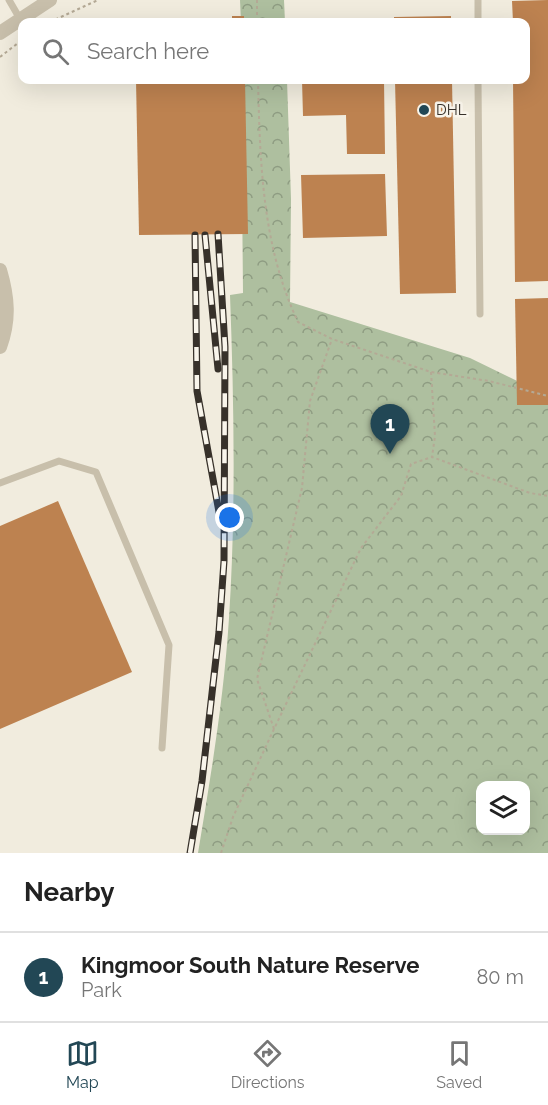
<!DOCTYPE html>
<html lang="en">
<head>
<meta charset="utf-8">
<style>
  body { margin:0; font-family:Raleway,sans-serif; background:#f6f6f6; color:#222 }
  .controls { position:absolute; right:18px; bottom:18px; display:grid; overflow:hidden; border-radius:12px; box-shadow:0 6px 24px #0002 }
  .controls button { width:54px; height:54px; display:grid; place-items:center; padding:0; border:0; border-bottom:2px solid #e0e0e0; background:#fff; color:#222; font:30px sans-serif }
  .you { position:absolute; left:230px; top:518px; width:21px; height:21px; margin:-15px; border:4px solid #fff; border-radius:50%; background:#1a73e8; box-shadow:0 0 0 9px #1a73e833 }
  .badge { display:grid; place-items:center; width:39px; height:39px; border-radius:50%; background:#224755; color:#fff; font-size:20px; font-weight:700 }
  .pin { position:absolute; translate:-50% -50px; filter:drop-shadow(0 2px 3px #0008) }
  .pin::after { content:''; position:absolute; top:32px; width:21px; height:18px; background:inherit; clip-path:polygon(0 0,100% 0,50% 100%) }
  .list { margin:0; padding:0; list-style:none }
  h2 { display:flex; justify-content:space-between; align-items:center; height:78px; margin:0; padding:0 24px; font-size:26px }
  h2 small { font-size:20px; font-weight:400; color:#767676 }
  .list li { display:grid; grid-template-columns:39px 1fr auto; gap:18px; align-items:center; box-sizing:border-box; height:90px; padding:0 24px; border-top:2px solid #e0e0e0 }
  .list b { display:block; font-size:22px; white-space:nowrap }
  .list p { margin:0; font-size:20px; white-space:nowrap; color:#767676 }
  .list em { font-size:20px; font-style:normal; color:#767676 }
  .icon { flex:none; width:33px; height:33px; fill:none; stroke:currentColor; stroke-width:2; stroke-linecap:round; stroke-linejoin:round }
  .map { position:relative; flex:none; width:548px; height:853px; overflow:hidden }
  .search { position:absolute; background:#fff; box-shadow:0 6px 24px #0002; left:18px; right:18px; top:18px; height:66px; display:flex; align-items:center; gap:15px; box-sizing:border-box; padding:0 21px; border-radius:12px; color:#767676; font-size:22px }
  .sheet { height:168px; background:#fff }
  nav { display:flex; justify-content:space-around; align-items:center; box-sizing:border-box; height:84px; border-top:2px solid #e0e0e0; background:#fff; font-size:16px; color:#767676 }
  nav a { display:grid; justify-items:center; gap:3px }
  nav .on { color:#224755 }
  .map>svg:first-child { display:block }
  .forest { fill:url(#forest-crowns); fill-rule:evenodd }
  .building { fill:#bd8250 }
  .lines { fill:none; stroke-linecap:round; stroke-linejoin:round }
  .path { stroke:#b4a995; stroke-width:2; stroke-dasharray:3 3; stroke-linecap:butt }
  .lane { stroke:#c8bfab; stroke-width:7 }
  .street { stroke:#c8bfab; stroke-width:14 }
  .rail-casing { stroke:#37312a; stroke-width:7 }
  .rail { stroke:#f9f5eb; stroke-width:4.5; stroke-dasharray:14; stroke-linecap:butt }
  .poi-dot { fill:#224755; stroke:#f9f5eb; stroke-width:2 }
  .labels { text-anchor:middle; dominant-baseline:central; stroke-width:5; stroke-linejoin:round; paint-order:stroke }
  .poi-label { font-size:15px; fill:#37312a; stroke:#f9f5eb; text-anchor:start }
</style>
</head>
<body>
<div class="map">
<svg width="548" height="853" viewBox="0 0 548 853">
  <defs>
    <pattern id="forest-crowns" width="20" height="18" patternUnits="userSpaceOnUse" patternTransform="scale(1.5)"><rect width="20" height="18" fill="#aebf9f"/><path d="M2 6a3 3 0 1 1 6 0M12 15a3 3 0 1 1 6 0" fill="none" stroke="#8e9c82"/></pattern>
  </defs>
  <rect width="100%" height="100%" fill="#f1ecde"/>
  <!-- forest -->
  <g class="forest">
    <path d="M240,0h44l1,22h-44z"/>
    <path d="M241,80h46l4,119 -1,103 180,56 78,38v457h-350c13,-78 26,-156 31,-235 7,-107 5,-216 1,-323l13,-2zM480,786h46v44h-46z"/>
  </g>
  <!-- building -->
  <g class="building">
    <path d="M548,0v281l-33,1 -2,-202h13v-58h-13l-1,-21z"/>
    <rect x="232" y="16" width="12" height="6"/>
    <path d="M451,16v6h-57v-5z"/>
    <path d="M136,80h109l3,154 -109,1z"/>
    <path d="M302,80h82l1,74h-38l-1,-39 -43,1z"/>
    <path d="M395,80h57l4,213 -56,1z"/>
    <path d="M385,174l2,62 -84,2 -2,-63z"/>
    <path d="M548,298v107h-31l-2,-106z"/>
    <path d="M58,501l74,171 -132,57v-203z"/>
  </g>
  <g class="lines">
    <!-- path -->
    <g class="path">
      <path d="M257,0v22"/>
      <path d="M50,22l48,-22"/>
      <path d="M0,57l22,-17"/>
      <path d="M258,80c2,82 4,166 40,242l34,17 99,33 58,9 59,15"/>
      <path d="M431,372l4,64 -3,21 98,36 18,3"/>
      <path d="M274,729l-17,-50 45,-191 8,-87 22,-62"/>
      <path d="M221,853l12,-36 41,-88 87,-181 40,-52 10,-32 21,-7"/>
    </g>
    <!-- lane -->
    <g class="lane">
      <path d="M9,0l11,19"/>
      <path d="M478,0v22"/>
      <path d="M478,80l2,234"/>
      <path d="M0,483l59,-22 37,11 73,173 -7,103"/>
    </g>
    <!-- street -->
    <g class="street">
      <path d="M0,33l50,-33"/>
      <path d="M0,270c8,27 10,50 0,77"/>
    </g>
    <defs>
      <g id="rail">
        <path d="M195,235l2,156 22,121"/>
        <path d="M205,235l13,134"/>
        <path d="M190,853l12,-72 17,-149 5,-71 1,-214 -7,-113"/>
      </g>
    </defs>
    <!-- rail casing -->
    <use href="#rail" class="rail-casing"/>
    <!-- rail -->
    <use href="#rail" class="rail"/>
  </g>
  <!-- markers -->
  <circle class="poi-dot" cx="424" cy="110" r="6"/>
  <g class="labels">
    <!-- poi labels -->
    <g class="poi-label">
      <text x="436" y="110">DHL</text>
    </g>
  </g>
</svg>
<div class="controls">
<button><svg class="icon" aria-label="layers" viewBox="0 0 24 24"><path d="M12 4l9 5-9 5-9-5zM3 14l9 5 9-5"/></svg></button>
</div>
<div class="you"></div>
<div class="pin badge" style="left:390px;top:454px">1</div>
<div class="search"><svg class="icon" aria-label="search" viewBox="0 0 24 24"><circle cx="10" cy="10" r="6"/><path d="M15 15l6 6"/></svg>Search here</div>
</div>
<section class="sheet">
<h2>Nearby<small></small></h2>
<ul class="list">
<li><span class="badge">1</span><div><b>Kingmoor South Nature Reserve</b><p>Park</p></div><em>80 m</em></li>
</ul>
</section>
<nav>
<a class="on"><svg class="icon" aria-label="map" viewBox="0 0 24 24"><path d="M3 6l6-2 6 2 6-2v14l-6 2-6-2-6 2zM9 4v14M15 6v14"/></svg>Map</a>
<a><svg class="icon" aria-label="directions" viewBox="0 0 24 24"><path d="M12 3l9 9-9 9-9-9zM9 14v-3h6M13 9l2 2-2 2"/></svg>Directions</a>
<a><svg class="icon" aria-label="saved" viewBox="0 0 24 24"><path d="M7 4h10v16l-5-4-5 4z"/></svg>Saved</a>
</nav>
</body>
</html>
